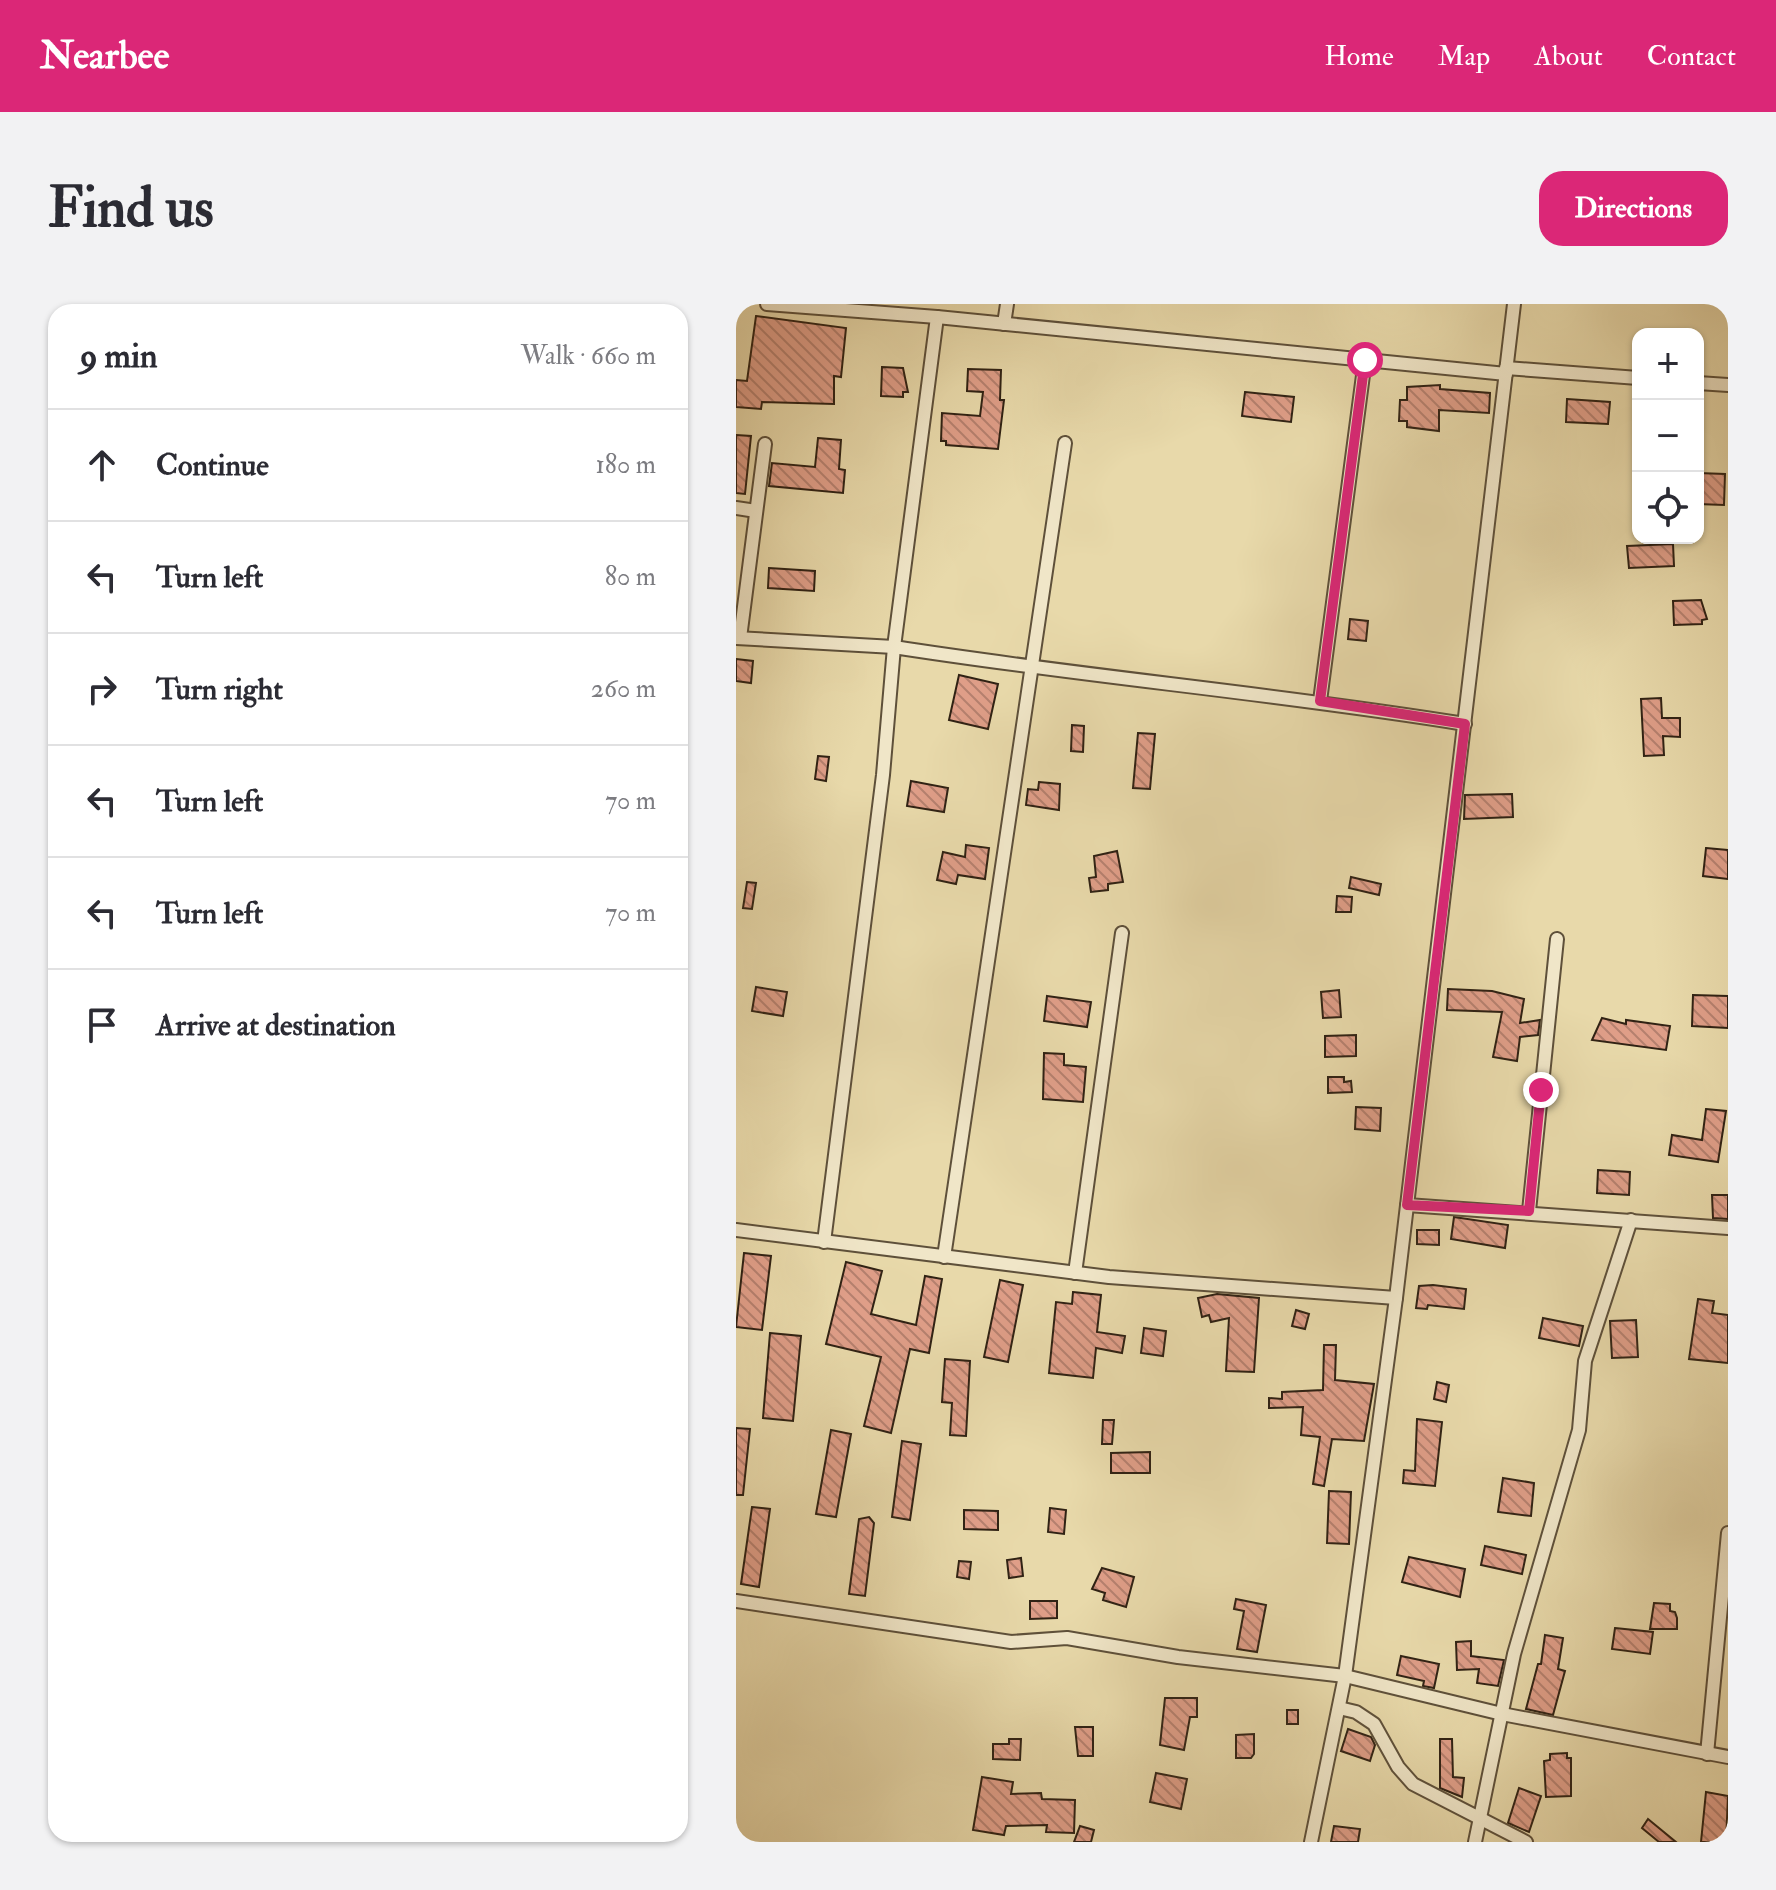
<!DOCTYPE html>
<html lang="en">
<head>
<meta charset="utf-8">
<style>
  body { margin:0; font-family:"IM FELL Double Pica",serif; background:#f2f2f3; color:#2b2b33 }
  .controls { position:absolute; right:24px; top:24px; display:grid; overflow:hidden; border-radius:16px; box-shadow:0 2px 6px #0004 }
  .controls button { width:72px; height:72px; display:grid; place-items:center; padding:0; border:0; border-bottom:2px solid #e1e1e2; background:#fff; color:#2b2b33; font:40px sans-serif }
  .stop { position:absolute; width:24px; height:24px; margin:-18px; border:6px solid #db2777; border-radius:50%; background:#fff }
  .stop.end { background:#db2777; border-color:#fff; box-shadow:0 2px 8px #0008 }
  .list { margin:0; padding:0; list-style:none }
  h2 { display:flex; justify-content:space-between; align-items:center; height:104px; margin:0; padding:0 32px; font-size:34px }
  h2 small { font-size:26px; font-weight:400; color:#7c7c81 }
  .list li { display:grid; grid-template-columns:52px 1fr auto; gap:24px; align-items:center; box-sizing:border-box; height:112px; padding:0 32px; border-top:2px solid #e1e1e2 }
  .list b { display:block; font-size:30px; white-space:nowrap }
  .list em { font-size:26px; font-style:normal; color:#7c7c81 }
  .icon { flex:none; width:44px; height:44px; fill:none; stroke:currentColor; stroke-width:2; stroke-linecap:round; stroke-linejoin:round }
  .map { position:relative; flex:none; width:992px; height:1538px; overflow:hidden; border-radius:24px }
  header { display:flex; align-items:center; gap:48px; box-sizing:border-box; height:112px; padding:0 40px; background:#db2777; color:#fff }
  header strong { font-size:38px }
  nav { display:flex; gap:44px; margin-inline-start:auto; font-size:28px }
  .intro { display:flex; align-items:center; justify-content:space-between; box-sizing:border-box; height:192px; padding:0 48px }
  h1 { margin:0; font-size:56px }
  .button { padding:20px 36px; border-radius:24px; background:#db2777; color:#fff; font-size:28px; font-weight:700 }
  main { display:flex; gap:48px; padding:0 48px }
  aside { flex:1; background:#fff; border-radius:24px; box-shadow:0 2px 6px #0004 }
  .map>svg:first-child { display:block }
  .building { fill:url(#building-back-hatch); stroke:#302214; stroke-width:2 }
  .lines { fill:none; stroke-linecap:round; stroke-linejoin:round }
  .street-casing { stroke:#5e503a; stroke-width:16 }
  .street { stroke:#f0e6c8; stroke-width:12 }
  .route { stroke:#db2777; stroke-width:10 }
</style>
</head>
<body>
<header>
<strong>Nearbee</strong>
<nav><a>Home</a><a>Map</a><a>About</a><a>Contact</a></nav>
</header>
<div class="intro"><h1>Find us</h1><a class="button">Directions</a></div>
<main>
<aside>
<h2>9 min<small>Walk · 660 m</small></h2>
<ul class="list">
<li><svg class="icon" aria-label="ahead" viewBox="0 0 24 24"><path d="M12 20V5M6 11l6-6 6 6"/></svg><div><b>Continue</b></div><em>180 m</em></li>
<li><svg class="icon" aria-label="left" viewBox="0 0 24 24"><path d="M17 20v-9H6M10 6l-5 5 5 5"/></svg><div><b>Turn left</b></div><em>80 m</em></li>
<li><svg class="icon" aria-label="right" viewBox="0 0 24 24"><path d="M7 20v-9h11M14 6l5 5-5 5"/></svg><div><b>Turn right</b></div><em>260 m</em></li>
<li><svg class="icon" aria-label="left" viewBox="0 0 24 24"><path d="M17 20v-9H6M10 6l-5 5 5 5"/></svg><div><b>Turn left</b></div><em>70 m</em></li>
<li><svg class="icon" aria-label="left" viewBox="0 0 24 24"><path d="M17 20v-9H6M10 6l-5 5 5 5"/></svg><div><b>Turn left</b></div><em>70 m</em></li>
<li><svg class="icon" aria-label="arrive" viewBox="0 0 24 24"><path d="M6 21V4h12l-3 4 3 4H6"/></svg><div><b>Arrive at destination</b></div></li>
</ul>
</aside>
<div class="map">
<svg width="992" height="1538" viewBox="0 0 992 1538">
  <defs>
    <pattern id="building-back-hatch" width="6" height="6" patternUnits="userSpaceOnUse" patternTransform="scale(2)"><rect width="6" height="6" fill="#df9e88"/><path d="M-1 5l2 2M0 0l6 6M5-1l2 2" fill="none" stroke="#b5806e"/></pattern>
  </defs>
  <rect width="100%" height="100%" fill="#e8d9aa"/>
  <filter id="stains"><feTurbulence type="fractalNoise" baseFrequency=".0025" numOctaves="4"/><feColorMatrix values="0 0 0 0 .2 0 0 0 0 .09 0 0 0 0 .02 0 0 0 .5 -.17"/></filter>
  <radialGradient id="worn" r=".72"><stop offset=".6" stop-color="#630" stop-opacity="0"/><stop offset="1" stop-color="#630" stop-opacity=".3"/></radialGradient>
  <!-- building -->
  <g class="building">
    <path d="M20,12l90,12 -5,49 -7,-1v28l-72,-2 -1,7 -25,-2v-27l11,1z"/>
    <path d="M146,63l21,1 5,24h-5v5l-22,-1z"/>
    <path d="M232,65l33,1 -1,30h4l-6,49 -52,-4v-4h-5l1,-28 38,3 3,-24 -16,-1z"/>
    <path d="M704,81v4l50,4 -1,20 -50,-3v21l-32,-4v-6h-8l1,-21h7v-13z"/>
    <path d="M509,88l49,5 -3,25 -49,-6z"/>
    <path d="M831,95l43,3 -2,22 -42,-2z"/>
    <path d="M0,131l15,1 -6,58 -9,-1z"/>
    <path d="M82,134l23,2 -2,29 6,1 -2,23 -74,-7 3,-23 43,4z"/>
    <path d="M962,169l27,1 -1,31 -26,-1z"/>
    <path d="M937,240l1,22 -45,2 -2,-22z"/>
    <path d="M33,264l46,3 -1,20 -46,-3z"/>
    <path d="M965,296l6,19 -5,1v4l-28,1 -1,-24z"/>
    <path d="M614,315l18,2 -2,20 -18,-2z"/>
    <path d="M0,355l17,2 -2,22 -15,-2z"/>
    <path d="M223,371l39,9 -10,45 -39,-9z"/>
    <path d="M925,394l1,20h18v19l-17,-1 1,19 -20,1 -3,-57z"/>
    <path d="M336,421l12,1 -1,26 -12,-1z"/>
    <path d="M402,429l17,1 -5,55 -17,-1z"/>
    <path d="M82,452l11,1 -3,24 -11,-2z"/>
    <path d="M175,477l37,7 -4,24 -37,-6z"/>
    <path d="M303,478l21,2 -1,26 -33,-5 2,-16 10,1z"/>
    <path d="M776,490l1,23 -49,2 1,-24z"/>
    <path d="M230,541l23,3 -4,31 -27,-4 -2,9 -19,-4 6,-28 22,5z"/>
    <path d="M970,544l22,2v29l-25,-3z"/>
    <path d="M381,547l6,31 -15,2v6l-17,2 -2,-14 7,-1 -2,-21z"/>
    <path d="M615,573l30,7 -2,11 -30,-7z"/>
    <path d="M11,578l9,1 -4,26 -9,-1z"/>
    <path d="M601,592l15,1 -1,15h-15z"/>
    <path d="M20,683l31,5 -4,24 -31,-5z"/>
    <path d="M712,685l44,2 32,8 -4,24 20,-3 -2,15 -18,2 -3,24 -24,-4 9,-45 -55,-2z"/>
    <path d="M603,686l2,27 -18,1 -2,-26z"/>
    <path d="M957,691l35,1v32l-36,-2z"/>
    <path d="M311,692l44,6 -4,25 -43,-6z"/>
    <path d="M866,714l24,6v-4l44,6 -4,24 -74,-10z"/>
    <path d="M620,731v21l-31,1v-21z"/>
    <path d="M308,749l20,1v11l22,2 -3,35 -40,-3z"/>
    <path d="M592,773h16v5l7,-1 1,11 -24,1z"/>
    <path d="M620,803l25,1 -1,23 -25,-2z"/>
    <path d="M970,805l20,2 -8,51 -49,-7 3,-20 30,5z"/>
    <path d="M862,866l32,2 -1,23 -32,-2z"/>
    <path d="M976,891h16v24l-15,-1z"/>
    <path d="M718,913l54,8 -3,23 -54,-9z"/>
    <path d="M681,926h22v15l-22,-1z"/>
    <path d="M8,949l27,3 -9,74 -26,-3z"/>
    <path d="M110,958l36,9 -11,43 45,11 9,-49 17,3 -13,74 -19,-4 -19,84 -27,-7 17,-69 -55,-13z"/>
    <path d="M264,976l23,5 -15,77 -24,-5z"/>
    <path d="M697,981l33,4 -2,20 -36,-4 -1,4 -11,-1 3,-22z"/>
    <path d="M337,988l28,3 -4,37 28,4 -3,17 -26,-5 -3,30 -44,-5 7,-71 16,2z"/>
    <path d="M481,990l42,4 -5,74 -28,-1 3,-53 -18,4 -2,-7 -7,2 -4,-19z"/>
    <path d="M962,995l16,2 -2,12 16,2v48l-39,-4z"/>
    <path d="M560,1006l13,4 -4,15 -13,-3z"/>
    <path d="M807,1014l40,8 -4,20 -40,-8z"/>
    <path d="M900,1016l2,37 -26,1 -2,-37z"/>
    <path d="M408,1024l22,3 -3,25 -22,-3z"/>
    <path d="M34,1029l31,3 -8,85 -30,-3z"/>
    <path d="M588,1041h12l-1,35 39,4 -10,57 -32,-2 -8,47 -11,-2 7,-47 -19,-2 2,-28 -34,1v-10l13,1v-7l41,-2z"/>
    <path d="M209,1055l25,2 -4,75 -16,-1 2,-32 -10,-1z"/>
    <path d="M701,1078l12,3 -3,17 -12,-3z"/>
    <path d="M681,1115l25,3 -7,64 -32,-3 1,-13 11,1z"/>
    <path d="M367,1116h11l-2,24h-10z"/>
    <path d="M0,1124l14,1 -7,66h-7z"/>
    <path d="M95,1126l20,4 -15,83 -20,-3z"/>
    <path d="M166,1137l19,3 -11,76 -18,-3z"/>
    <path d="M414,1148v21h-39v-20z"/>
    <path d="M767,1174l31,5 -3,33 -33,-4z"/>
    <path d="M593,1187l22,1 -2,52 -22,-1z"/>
    <path d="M16,1203l18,2 -11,78 -18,-3z"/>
    <path d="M314,1204l16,2 -2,24 -16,-2z"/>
    <path d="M228,1206l34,1v19l-34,-1z"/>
    <path d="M133,1213l5,6 -9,73 -16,-2 10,-75z"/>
    <path d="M749,1242l41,9 -4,19 -41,-9z"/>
    <path d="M673,1253l56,12 -5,28 -58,-15z"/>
    <path d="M285,1254l2,18 -14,2 -2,-18z"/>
    <path d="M223,1257l12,1 -2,17 -12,-2z"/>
    <path d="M366,1264l32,9 -8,30 -23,-7 2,-7 -13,-4z"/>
    <path d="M500,1295l30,6 -9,47 -20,-3 7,-38 -10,-2z"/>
    <path d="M294,1297h27v17l-27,1z"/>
    <path d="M918,1299l16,1v7l5,1 2,6v11h-27z"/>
    <path d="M879,1324l38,4 -3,22 -38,-5z"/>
    <path d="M809,1331l18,3 -5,31 7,2 -12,44 -27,-6 12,-45h3z"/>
    <path d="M735,1337v15l33,4 -6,26 -21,-3 2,-14 -22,1 -1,-28z"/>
    <path d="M665,1352l38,8 -5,24 -11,-2 1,-5 -27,-6z"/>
    <path d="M429,1394h32v19h-7l-6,33 -24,-5z"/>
    <rect x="551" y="1406" width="11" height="14"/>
    <path d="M339,1423h18v29h-15z"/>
    <path d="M612,1425l23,8 4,8 -5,16 -29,-10z"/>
    <path d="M518,1430v20l-3,4h-15v-23z"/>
    <path d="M273,1435h12l-1,21 -27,-1v-15h16z"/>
    <path d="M704,1435h12l1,38 11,1 -2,19 -22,-9z"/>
    <path d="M831,1449v5h4v38l-25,1 -2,-36 6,-1v-6z"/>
    <path d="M420,1469l31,6 -6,30 -31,-7z"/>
    <path d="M246,1473l31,5 -2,12 30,-1 1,6 33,1 -1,33 -28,-1 1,-7 -41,1 -2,9 -31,-5z"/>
    <path d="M783,1484l22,8 -12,36 -21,-9z"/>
    <path d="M970,1488l22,4 -2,46h-25z"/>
    <path d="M912,1515l28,23h-17l-17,-14z"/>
    <path d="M344,1522l14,4 -3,12h-17z"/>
    <path d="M598,1522l26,3 -2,13h-27z"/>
  </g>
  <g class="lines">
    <defs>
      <g id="street">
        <path d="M31,0l170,13 569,57"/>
        <path d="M268,20l3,-20"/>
        <path d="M770,64l132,10"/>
        <path d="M962,79l30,2"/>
        <path d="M0,204l20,3"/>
        <path d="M0,334l158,9 43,-330"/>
        <path d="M4,334l25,-194"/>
        <path d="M584,397l45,-341"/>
        <path d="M671,901l321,23"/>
        <path d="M793,907l28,-272"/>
        <path d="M0,926l373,47 287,21"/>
        <path d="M88,938l59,-467 11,-128c190,30 381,46 571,77"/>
        <path d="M208,953l121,-814"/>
        <path d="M339,969l47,-340"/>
        <path d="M0,1297l275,41 56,-4 111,19 167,19 157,38 226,43"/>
        <path d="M603,1404l17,4 18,12 24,43 15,17 113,58"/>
        <path d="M971,1450l21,-221"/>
        <path d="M575,1538l34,-166 51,-378 118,-994"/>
        <path d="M739,1538l39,-188 65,-224 6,-69 46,-141"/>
      </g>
    </defs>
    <!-- street casing -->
    <use href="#street" class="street-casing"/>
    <!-- street -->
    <use href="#street" class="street"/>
  </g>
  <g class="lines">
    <!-- route -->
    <path class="route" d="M629,56l-45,341 145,23 -58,481 122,6 12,-121"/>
  </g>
  <rect width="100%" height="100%" filter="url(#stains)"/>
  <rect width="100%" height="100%" fill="url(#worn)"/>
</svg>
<div class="controls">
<button>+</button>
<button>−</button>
<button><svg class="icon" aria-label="locate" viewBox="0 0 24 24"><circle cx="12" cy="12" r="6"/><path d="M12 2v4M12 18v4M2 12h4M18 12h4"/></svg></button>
</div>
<div class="stop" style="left:629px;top:56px"></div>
<div class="stop end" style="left:805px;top:786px"></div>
</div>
</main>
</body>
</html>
